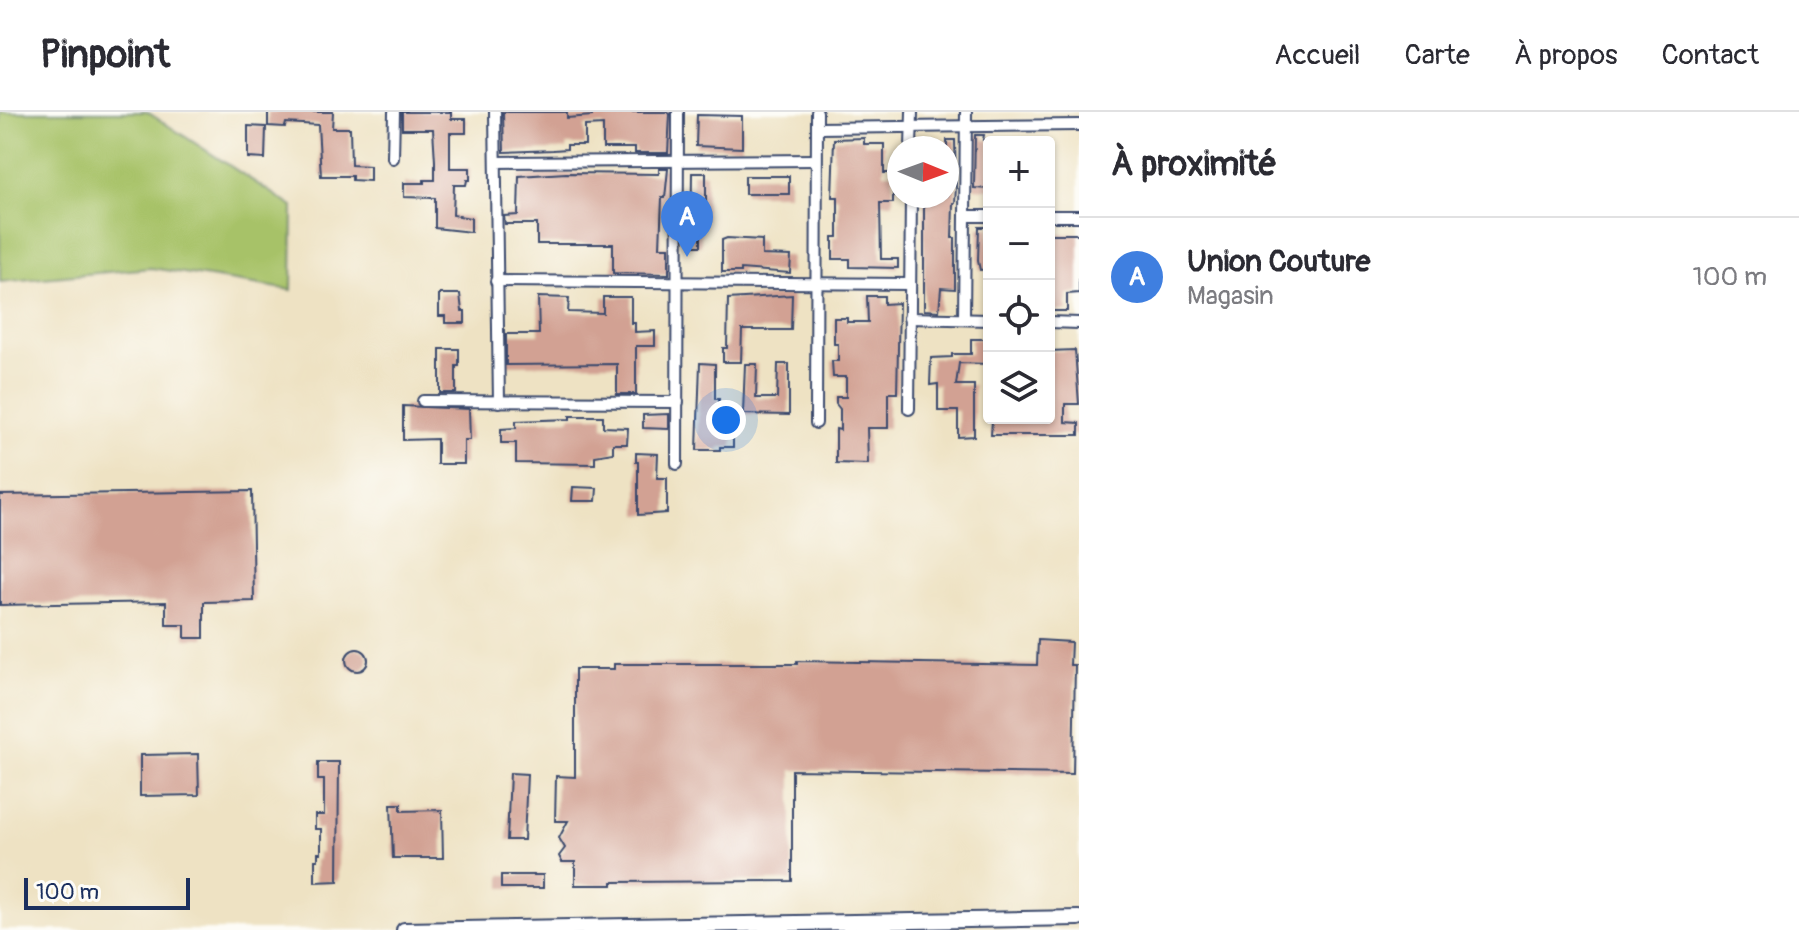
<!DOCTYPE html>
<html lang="fr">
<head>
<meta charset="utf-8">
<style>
  body { margin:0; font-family:Pangolin,sans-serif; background:#f7f7f7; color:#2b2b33 }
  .controls { position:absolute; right:24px; top:24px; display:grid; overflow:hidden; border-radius:8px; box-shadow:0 2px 6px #0004 }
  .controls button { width:72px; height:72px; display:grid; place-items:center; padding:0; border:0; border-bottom:2px solid #e1e1e2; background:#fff; color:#2b2b33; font:40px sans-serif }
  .compass { position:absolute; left:887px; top:24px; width:72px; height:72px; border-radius:50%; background:#fff; box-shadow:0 2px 6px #0004; rotate:91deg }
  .scale { position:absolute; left:24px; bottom:20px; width:166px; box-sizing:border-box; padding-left:8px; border:4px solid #1b2f5e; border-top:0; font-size:22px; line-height:28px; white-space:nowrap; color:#1b2f5e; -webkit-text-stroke:6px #fdfcf7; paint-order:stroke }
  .you { position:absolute; left:726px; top:308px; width:28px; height:28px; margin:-20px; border:6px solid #fff; border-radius:50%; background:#1a73e8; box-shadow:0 0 0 12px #1a73e833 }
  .badge { display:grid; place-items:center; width:52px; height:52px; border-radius:50%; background:#d1495b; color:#fff; font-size:26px; font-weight:700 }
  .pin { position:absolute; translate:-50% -66px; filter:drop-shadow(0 2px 4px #0008) }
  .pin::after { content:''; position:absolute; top:42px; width:28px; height:24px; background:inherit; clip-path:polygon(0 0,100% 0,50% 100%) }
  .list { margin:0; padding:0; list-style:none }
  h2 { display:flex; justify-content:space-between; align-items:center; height:104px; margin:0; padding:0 32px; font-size:34px }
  h2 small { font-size:26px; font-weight:400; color:#7c7c81 }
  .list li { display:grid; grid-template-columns:52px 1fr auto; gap:24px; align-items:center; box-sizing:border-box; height:120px; padding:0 32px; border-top:2px solid #e1e1e2 }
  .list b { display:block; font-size:30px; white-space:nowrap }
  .list p { margin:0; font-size:26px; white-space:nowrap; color:#7c7c81 }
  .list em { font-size:26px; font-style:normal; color:#7c7c81 }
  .icon { flex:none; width:44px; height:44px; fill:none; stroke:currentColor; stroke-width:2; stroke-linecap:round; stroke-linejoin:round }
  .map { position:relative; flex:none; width:1079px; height:818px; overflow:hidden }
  header { display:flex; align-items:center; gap:48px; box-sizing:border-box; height:112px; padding:0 40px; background:#fff; border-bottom:2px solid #e1e1e2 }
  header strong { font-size:38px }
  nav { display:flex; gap:44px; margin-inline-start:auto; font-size:28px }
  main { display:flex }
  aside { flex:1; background:#fff }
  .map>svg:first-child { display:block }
  .green { fill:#a7c268; stroke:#617863; stroke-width:2 }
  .building { fill:#d2a193 }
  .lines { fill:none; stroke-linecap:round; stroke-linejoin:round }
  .street-casing { stroke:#3b4a6d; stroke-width:14 }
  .secondary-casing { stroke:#3b4a6d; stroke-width:18 }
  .street { stroke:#fff; stroke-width:10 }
  .secondary { stroke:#fff; stroke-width:14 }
</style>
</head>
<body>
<header>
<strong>Pinpoint</strong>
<nav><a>Accueil</a><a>Carte</a><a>À propos</a><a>Contact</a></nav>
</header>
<main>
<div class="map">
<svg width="1079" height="818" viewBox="0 0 1079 818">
  <rect width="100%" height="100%" fill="#fdfcf7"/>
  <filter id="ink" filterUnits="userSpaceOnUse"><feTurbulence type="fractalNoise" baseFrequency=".0125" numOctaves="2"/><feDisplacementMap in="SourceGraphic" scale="16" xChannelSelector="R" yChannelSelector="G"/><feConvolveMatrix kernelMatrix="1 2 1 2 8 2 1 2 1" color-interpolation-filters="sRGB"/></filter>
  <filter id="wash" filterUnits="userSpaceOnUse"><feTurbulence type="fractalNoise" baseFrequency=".006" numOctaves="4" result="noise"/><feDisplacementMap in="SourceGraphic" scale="32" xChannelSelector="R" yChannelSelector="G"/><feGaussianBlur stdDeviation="1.8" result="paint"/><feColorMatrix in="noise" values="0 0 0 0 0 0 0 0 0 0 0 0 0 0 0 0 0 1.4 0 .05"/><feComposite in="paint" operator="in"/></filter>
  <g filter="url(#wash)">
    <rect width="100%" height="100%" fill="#eee2c3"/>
    <!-- green -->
    <path class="green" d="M0,0h147l5,3 141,92 -1,83 -141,-22 -151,14z"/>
    <g id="blocks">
      <!-- building -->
      <g class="building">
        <path d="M268,0h65l-1,16h18l1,37 19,1v15l-18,-1v-4h-31l-3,-51 -32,-2 -1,4 -17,-1z"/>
        <path d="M402,0h49v7h15v14h-16v35h20v12h-3l-1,5h-12l-1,30 18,3v14l-36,-4v-30l-31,-1v-14h20v-3h11v-19l-2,-32h-31z"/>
        <path d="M503,0h64v6l25,-2v-4h75l3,2 -2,39h-33v-5h-32v-23l-18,1v19h-18v4l-14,1 -49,2z"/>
        <path d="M697,3l45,1v32l-46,-2z"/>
        <path d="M248,14l18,1 -1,32 -17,-1z"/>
        <path d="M975,23h9l-1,5h6v49l-15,-1z"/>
        <path d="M864,26v6h20v29h9v30h-13l1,56h17v9l-48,-1v-8h-17v-22h5v-40h-6l2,-58z"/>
        <path d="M947,28h8l1,47 -1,16h-2l-1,35h3v51l-14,-1 -2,23 -15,-1v-114h23z"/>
        <path d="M659,57h9l-3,29h-3l-2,49h9v27l-56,-1v-29h-76v-20h-32l-1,-8 14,-1 1,-39 47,-3 93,1z"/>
        <path d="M692,61h14v47h-5v26h-10z"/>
        <rect x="745" y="64" width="44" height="18"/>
        <path d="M979,115h10v42l-9,1 -2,-9z"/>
        <path d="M1049,122h30v59l-12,1v17h-18z"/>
        <path d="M727,126l35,2v15l29,1 -1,17 -49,-4v3h-19v-32z"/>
        <path d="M439,182h21l2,17h3v12h-20v-7h-6z"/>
        <path d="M792,183l-1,35h-49l-1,32h-18v-14h4l1,-49z"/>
        <path d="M867,184h17v8l15,-1 -2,90h-9v35h-21l1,36 -32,-1v-34l4,1v-21l-4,-5v-7h10v-20h-13l-1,-16h6v-17h-4v-26h13v4h21z"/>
        <path d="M538,185l31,1 -1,14 35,1v-16h28v26h4v9l20,-1v15h-19v48h-19v-30l-111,1v-31h33z"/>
        <path d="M971,227h18v25l-30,-1 -3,22h18v51l-16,1v-26h-20v-27l-8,1 1,-27 21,-1v-3h19z"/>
        <path d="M440,237h19v17h-3v27h-16z"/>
        <path d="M1075,238l4,54h-14v18l14,1v12h-88l1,-14 58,-1 -1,-69z"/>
        <path d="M700,251l15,1v35h4v31l14,1v16h-13v3h-23z"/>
        <path d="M745,252h12l-1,34h21l1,-34h11v51l-46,-1z"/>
        <path d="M403,294l66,3 1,31h-6v24h-27v-25l-34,1z"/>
        <path d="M669,302v15l-26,-1v-13z"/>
        <path d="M570,304h33v11l25,1 -1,16h-14v9l-18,3v8l-79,-1v-20h-15v-14l15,-1v-7l54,-2z"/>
        <path d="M636,341l22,1 -1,24h10v35l-29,2v-53h-2z"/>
        <path d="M573,375l24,1 -1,13h-24z"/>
        <path d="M252,379l2,110 -50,1v36h-19v-13h-19v-23l-166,3v-110z"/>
        <path d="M1038,528l33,2 -1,23h5l-2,109 -281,-4v111l-180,1v3h-37v-23h-13l-3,-6 6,-8 -6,-10 9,-17h-13l1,-45 19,1v-108h39v-5h183v-3l240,4z"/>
        <circle cx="357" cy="548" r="11"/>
        <path d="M198,642l1,41 -59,1v-41z"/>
        <path d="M318,650h21l-1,119 -23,1v-22h3v-7h3v-24h-6v-14h9v-35h-6z"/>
        <path d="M510,661l17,1 -3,66h-17z"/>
        <path d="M391,692h10v7l41,-1 1,48h-50z"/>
        <rect x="501" y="763" width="42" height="13"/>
      </g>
    </g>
  </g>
  <g filter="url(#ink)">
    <use href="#blocks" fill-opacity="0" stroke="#3b4a6d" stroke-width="2"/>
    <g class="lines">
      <defs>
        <g id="street">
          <path d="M495,0l4,290"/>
          <path d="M817,16l262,-3"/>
          <path d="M911,36l1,-36"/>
          <path d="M393,46l1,-46"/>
          <path d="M496,50l320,-2"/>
          <path d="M965,104h24"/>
          <path d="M1049,104h30"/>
          <path d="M496,169l414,3"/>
          <path d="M909,206l80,2"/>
          <path d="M964,207l2,-207"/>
          <path d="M1049,210l30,1"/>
          <path d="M423,289l255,1"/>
          <path d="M909,297l2,-213"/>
          <path d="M816,311l1,-311"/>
          <path d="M677,352l1,-352"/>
        </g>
        <path id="secondary" d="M404,818l675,-12"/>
      </defs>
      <!-- street casing -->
      <use href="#street" class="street-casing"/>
      <!-- secondary casing -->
      <use href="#secondary" class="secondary-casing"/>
      <!-- street -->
      <use href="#street" class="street"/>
      <!-- secondary -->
      <use href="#secondary" class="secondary"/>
    </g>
  </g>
</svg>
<div class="controls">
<button>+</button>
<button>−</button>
<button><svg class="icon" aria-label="locate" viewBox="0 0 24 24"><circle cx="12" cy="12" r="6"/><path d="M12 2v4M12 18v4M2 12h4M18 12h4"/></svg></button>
<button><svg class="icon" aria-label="layers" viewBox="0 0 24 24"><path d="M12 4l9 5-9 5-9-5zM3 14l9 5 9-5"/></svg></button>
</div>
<svg class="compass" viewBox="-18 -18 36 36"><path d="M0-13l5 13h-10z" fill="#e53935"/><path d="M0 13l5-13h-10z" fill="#7c7c81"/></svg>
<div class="scale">100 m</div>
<div class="you"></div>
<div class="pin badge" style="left:687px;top:145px;background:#3f7fe0">A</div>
</div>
<aside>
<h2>À proximité<small></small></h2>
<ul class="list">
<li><span class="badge" style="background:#3f7fe0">A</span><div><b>Union Couture</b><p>Magasin</p></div><em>100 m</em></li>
</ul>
</aside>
</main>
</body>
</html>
